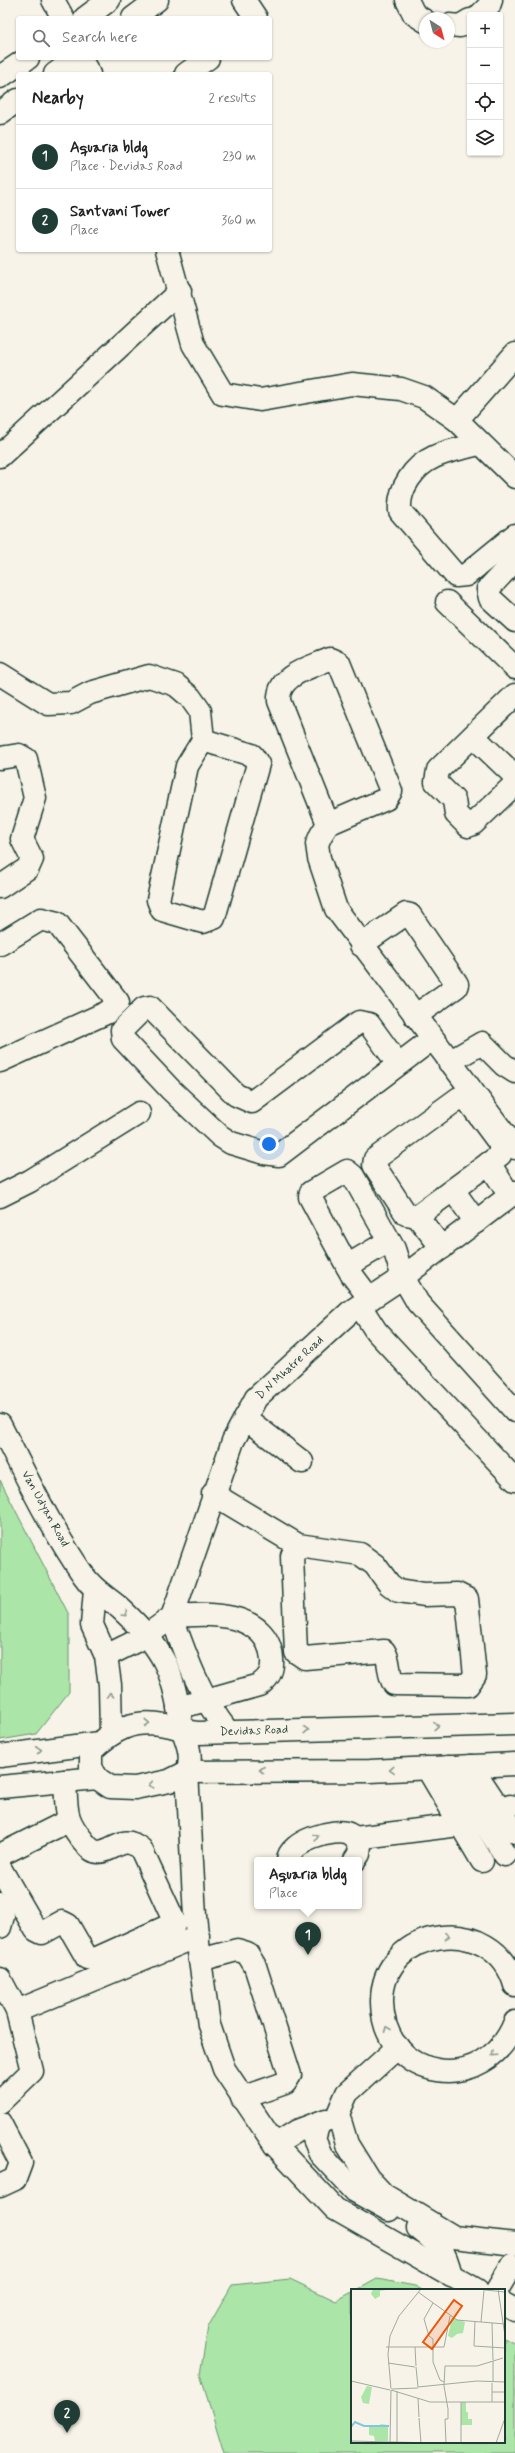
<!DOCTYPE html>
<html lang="en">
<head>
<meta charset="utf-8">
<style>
  body { margin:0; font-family:Mynerve,sans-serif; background:#f6f6f6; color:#222 }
  .controls { position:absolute; right:12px; top:12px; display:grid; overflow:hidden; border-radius:4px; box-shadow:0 1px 3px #0004 }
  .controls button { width:36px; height:36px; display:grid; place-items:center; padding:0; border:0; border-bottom:1px solid #e0e0e0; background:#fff; color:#222; font:20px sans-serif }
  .compass { position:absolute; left:419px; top:12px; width:36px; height:36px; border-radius:50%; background:#fff; box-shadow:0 1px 3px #0004; rotate:144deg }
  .you { position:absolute; left:269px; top:1144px; width:14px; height:14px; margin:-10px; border:3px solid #fff; border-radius:50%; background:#1a73e8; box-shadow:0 0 0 6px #1a73e833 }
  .badge { display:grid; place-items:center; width:26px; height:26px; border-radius:50%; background:#1f3d34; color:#fff; font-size:13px; font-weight:700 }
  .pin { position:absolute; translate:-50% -33px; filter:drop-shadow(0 1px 2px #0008) }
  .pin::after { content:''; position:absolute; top:21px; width:14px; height:12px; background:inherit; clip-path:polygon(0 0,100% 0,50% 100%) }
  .popup { position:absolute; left:254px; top:1857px; width:108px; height:52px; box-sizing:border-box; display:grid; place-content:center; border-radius:4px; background:#fff; filter:drop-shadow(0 1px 3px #0005); font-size:13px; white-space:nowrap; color:#767676 }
  .popup b { font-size:15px; color:#222 }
  .popup::after { content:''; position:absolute; left:50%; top:100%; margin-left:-8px; border:8px solid transparent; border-top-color:#fff }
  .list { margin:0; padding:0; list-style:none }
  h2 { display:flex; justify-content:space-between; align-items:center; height:52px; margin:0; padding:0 16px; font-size:17px }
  h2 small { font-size:13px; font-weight:400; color:#767676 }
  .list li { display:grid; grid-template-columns:26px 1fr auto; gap:12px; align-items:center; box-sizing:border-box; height:64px; padding:0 16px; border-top:1px solid #e0e0e0 }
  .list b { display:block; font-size:15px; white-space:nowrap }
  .list p { margin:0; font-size:13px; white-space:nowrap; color:#767676 }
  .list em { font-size:13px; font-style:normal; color:#767676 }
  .icon { flex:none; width:22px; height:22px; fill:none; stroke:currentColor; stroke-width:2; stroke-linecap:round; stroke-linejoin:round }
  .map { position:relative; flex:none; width:515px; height:2453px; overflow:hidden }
  .search { position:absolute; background:#fff; box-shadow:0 1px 3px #0004; left:16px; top:16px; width:256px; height:44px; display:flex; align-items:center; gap:10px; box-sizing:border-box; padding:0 14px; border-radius:4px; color:#767676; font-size:15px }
  .panel { position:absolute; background:#fff; box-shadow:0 1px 3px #0004; left:16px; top:72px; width:256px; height:180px; border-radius:4px }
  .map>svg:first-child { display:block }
  .green { fill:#ace5a8; stroke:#66916e }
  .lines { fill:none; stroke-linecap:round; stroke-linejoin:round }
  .minor-casing { stroke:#1f3d34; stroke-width:25 }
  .major-casing { stroke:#1f3d34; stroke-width:25 }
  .minor { stroke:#f7f3e8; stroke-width:22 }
  .major { stroke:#f7f3e8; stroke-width:22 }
  .oneway { stroke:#8b988e }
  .labels { text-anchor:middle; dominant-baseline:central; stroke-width:3.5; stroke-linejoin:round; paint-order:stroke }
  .street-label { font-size:12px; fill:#1f3d34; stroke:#f7f3e8 }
  .inset-river { fill:none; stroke:#80c7e1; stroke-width:2 }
  .inset-road { fill:none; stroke:#a1aaa0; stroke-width:1 }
  .view { fill:#e8590c; fill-opacity:0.15; stroke:#e8590c; stroke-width:2 }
  .inset-edge { fill:none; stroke:#1f3d34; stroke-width:2 }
</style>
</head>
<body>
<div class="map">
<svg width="515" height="2453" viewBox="0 0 515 2453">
  <rect width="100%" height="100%" fill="#f7f3e8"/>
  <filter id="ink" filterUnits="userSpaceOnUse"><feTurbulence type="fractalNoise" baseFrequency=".025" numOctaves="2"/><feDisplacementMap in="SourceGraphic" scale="8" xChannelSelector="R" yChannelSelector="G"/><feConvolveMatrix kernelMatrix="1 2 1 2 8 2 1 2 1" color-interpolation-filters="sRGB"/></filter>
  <g filter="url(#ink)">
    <!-- green -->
    <g class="green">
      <path d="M0,1480l69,135v77l-33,42 -36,6z"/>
      <path d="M290,2279l46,22 16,-9v150h152v-104l11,6v109h-291l-24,-79 8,-47 24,-42z"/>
      <path d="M377,2279l38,7 7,4h-65z"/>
    </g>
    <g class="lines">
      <defs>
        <g id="minor">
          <path d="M53,0l10,18"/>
          <path d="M244,0l12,18"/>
          <path d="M407,0l7,14 11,7"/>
          <path d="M480,15l9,-9 2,-6"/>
          <path d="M85,18l24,-18"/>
          <path d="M133,18l24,-18"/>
          <path d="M449,25l11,1 10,-6"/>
          <path d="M80,58l9,16"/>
          <path d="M55,74l22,-16"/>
          <path d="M186,74l22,-16"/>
          <path d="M0,77l28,-19"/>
          <path d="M0,113l18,-13"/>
          <path d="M167,250l26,94 30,50 37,6 92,-16 49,5 23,8 33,23 58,57"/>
          <path d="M457,420l58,-66"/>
          <path d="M479,444c-14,4 -31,6 -45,13 -20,9 -36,32 -34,54l56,65 10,-1 49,-40"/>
          <path d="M0,456l180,-165"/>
          <path d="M515,560l-27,29 2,9 25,23"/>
          <path d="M447,602l68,66"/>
          <path d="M0,674l48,30 23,-1 19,-10 59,-17 27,9 14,12 10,14 3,29 -16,26 -29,134 4,10 41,12 11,-4 44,-154 -6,-9 -49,-15"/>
          <path d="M515,695l-77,75 -2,12 18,18 2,14 12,12 5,-2 42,-40"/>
          <path d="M473,736l42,40"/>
          <path d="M0,758l19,-3 7,4 9,39 -13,41 10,20 -4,9 -28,19"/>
          <path d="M328,824l-49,-123c-2,-26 30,-33 51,-42l9,4 52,128 -5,8 -58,25 -7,11 -4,9 2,14 17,51 179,239"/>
          <path d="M0,944l41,-25 16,4 61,79 -10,10 -108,49"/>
          <path d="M361,945l45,-31 4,1 47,69 -1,3 -41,29"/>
          <path d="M449,1062l33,-19 22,22 11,7"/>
          <path d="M398,1064l-29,-40 -10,-2 -107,80 -16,-7 -86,-88 -6,1 -22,22 1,9 48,51 49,46 11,7 33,10 15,2 153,-116"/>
          <path d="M489,1163l21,33"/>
          <path d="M453,1190l23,32"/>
          <path d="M0,1196l30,-15 109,-68"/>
          <path d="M417,1216l83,-61v-11l-34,-46h-7l-84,61 -1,6 32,49 11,2 25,32"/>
          <path d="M347,1266l42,-25"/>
          <path d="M370,1299l-18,-24 -42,-78 1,-5 36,-21 6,5 41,73 9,28 15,26 97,108"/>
          <path d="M360,1306l16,25 139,149"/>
          <path d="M245,1418l57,44"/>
          <path d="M0,1425c26,51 51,104 84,151 10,15 25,22 38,34 15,14 33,33 42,51 11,21 14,47 19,70"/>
          <path d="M213,1494l85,51 62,9 15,11 14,19 9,7 26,4 33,-1 10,5 8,76 -7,10 -74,-1c-7,-10 -3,-23 -10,-33l-79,7 -9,-6 -4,-96 6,-11"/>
          <path d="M95,1590l-3,35 14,31 4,29 1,49"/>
          <path d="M172,1617c35,-5 96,-6 100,42 1,12 -3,19 -13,26l-81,23"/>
          <path d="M106,1656l40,-20 26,-19 61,-176 23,-43 94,-86 53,-35 112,-85"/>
          <path d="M471,1766l44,66"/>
          <path d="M448,1767l57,88"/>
          <path d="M427,1768l55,93"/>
          <path d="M187,1772l8,144 5,44 9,65 15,44 51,76 60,64 142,81"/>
          <path d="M355,1838l128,-16 27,-16"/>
          <path d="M0,1855l68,-34"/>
          <path d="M288,1860c0,-18 47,-33 61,-26 5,2 8,7 11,11l-1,9 -4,6"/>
          <path d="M0,1868l36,62 6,3 20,-11 6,3 19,33 8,1 80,-36 -34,-74c-19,-16 -25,2 -43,3 -6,0 -11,-6 -14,-10 -20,-24 -17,-31 -19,-61"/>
          <path d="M0,1903l3,13 -3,11"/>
          <path d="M200,1960l37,-10 10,3 8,13 35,109 -5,8 -43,15"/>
          <path d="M0,1979l17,32 181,-75"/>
          <path d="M515,1985c-21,-74 -134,-59 -133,17 1,80 104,95 133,20"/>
          <path d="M398,2047l-51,46 -9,21 9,30 21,34 16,17 70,42 61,7"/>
          <path d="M0,2102l32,-31 -15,-60"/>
          <path d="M0,2123l21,40 -6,16 -15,7"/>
          <path d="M319,2123l-5,16 7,16 34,36 34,19"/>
          <path d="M275,2145l22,-14 29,-11"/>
          <path d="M418,2228c22,17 27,21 33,48"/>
          <path d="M497,2290l15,-25"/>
          <path d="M504,2304l11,6"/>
        </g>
        <g id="major">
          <path d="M172,1617c15,43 28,79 56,115"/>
          <path d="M183,1731c5,14 10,26 4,41"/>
          <path d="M0,1756l99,-13"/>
          <path d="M97,1778l-6,-11v-16c23,-22 42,-32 74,-26 11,1 21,7 33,8l317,-9"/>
          <path d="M0,1787l97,-9 13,9 25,1 34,-7 18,-9 183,-1 145,-7"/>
        </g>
      </defs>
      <!-- minor casing -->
      <use href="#minor" class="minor-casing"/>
      <!-- major casing -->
      <use href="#major" class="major-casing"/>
      <!-- minor -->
      <use href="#minor" class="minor"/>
      <!-- major -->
      <use href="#major" class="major"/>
    </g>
    <!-- one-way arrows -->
    <defs><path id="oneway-chevron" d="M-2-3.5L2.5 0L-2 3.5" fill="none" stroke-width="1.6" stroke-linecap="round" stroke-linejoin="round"/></defs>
    <g class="oneway">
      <use href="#oneway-chevron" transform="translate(125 1614) rotate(46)"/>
      <use href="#oneway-chevron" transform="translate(110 1695) rotate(-92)"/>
      <use href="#oneway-chevron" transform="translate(147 1723) rotate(2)"/>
      <use href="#oneway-chevron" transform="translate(436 1726) rotate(-2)"/>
      <use href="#oneway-chevron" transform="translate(306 1730) rotate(-2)"/>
      <use href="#oneway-chevron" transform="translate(39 1750) rotate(-7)"/>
      <use href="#oneway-chevron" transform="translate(262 1770) rotate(-180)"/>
      <use href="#oneway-chevron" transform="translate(392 1770) rotate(177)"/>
      <use href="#oneway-chevron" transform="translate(151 1785) rotate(169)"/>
      <use href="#oneway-chevron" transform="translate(316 1837) rotate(-19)"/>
      <use href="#oneway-chevron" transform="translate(447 1936) rotate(-3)"/>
      <use href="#oneway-chevron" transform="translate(387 2029) rotate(-112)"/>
      <use href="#oneway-chevron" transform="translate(494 2054) rotate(138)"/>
    </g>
  </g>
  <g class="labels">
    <!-- street labels -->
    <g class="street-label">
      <text transform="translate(290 1368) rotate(-43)">D N Mhatre Road</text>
      <text transform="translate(45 1509) rotate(61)">Van Udyan Road</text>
      <text transform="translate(254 1731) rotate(-2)">Devidas Road</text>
    </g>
  </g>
  <!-- overview -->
  <g transform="translate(351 2289)">
    <rect width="154" height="154" fill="#f7f3e8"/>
    <path d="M22,0h10l3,1 -6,1v5l-5,3 -4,-5zM101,29l13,4 -2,11 -6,1 -5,4 -4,-2zM16,97l5,1 -3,17 -6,-1 -2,-6zM110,113h5v10h2v7h4v6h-11zM30,135l7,1v16h-13l-1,-5 -5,-1v-8h9z" fill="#ace5a8"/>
    <path class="inset-river" d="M0,138l4,-5 9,4h25"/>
    <path class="inset-road" d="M147,0l7,47M134,1l20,2M67,3l39,28 48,4M82,14l-9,16 5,17 4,3v23l7,18 4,2M124,32l-1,25 31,2M130,33l3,-32M141,34l1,37M35,58h58M64,58l1,19M93,58l6,-31M37,74l27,4M65,78l2,20M0,92l39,9M142,92v-20M67,98l59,-6 28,1M40,100l-3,-35 2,-18 9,-20 22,-27M41,100l26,-1M40,101l39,12h75M141,103h13M67,109l1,19M141,113v-19M68,129l2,25M0,152l85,2M46,153v-51M39,154l1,-53M95,154l-1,-24h3v-10l-4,-23 1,-20h32l26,-8M110,154v-41M145,154l9,-25"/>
    <path class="view" d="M103,11l8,6 -30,43 -9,-7z"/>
    <rect width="154" height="154" class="inset-edge"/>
  </g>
</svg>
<div class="controls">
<button>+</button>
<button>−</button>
<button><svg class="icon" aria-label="locate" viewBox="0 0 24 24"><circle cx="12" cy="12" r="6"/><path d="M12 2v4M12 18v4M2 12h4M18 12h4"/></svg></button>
<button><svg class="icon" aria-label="layers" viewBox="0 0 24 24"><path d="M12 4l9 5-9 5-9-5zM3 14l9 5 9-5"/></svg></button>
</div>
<svg class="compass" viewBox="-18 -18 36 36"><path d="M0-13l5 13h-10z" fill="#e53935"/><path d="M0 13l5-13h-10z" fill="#767676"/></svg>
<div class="you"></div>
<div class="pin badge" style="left:308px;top:1955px">1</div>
<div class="popup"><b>Aquaria bldg</b>Place</div>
<div class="pin badge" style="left:67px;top:2433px">2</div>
<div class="search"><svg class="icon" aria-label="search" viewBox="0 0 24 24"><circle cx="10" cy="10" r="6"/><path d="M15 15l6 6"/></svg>Search here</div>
<section class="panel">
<h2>Nearby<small>2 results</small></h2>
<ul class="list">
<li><span class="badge">1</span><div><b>Aquaria bldg</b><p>Place · Devidas Road</p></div><em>230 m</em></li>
<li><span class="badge">2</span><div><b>Santvani Tower</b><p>Place</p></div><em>360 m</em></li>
</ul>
</section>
</div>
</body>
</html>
